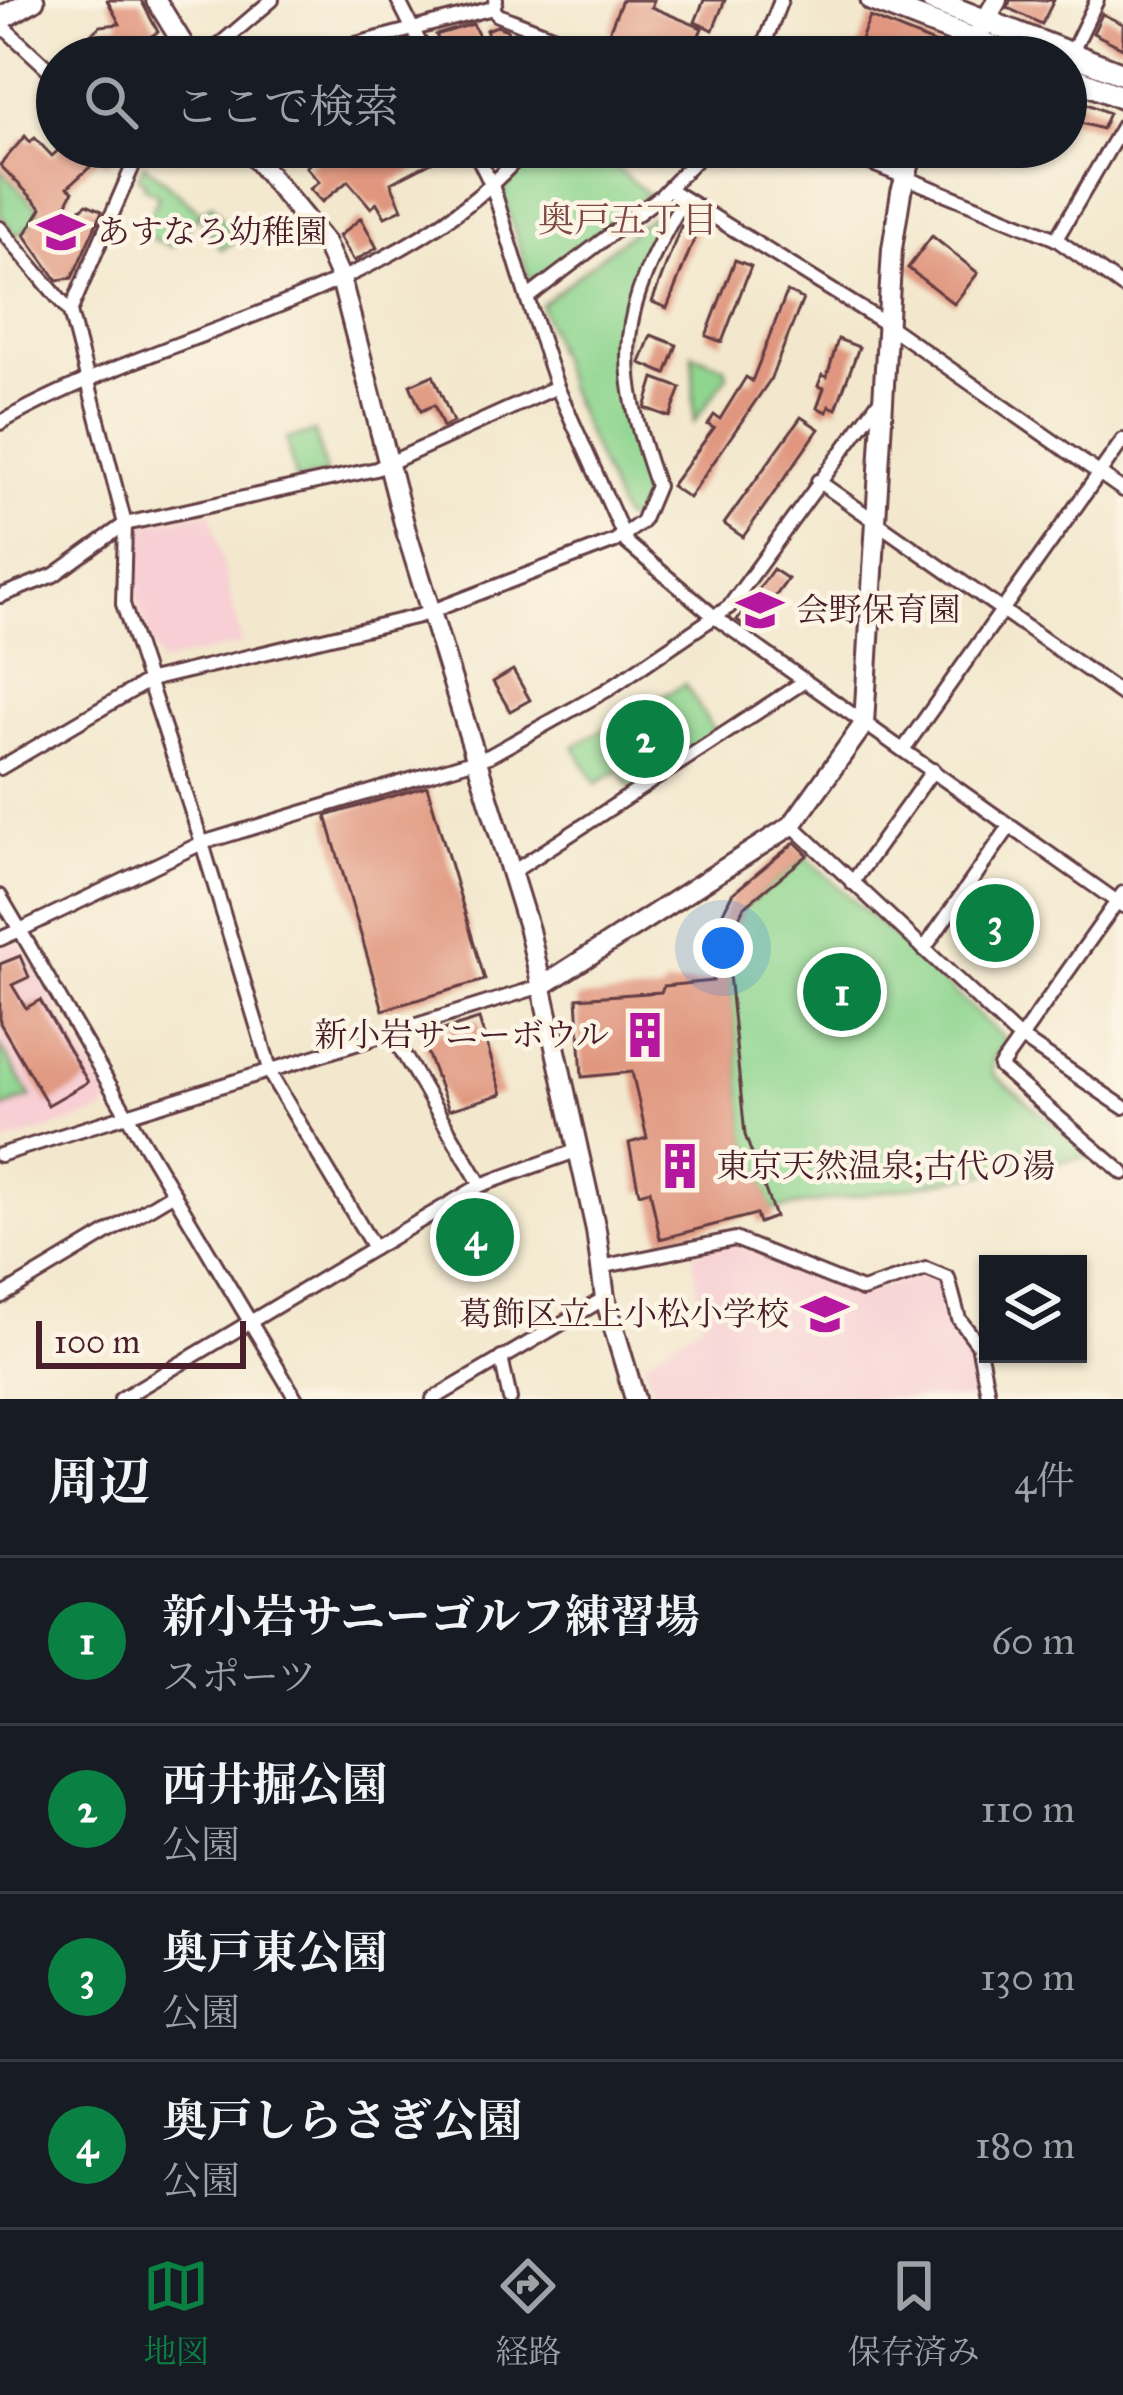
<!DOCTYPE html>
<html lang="ja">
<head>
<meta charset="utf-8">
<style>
  body { margin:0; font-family:"IM FELL Great Primer","Noto Serif JP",serif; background:#242831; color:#f1f3f6 }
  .controls { position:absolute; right:36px; bottom:36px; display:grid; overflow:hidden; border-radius:0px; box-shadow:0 3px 9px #0004 }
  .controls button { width:108px; height:108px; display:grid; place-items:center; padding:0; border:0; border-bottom:3px solid #363941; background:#171b24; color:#f1f3f6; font:60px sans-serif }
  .scale { position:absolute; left:36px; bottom:30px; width:210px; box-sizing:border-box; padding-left:12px; border:6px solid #4a1f2b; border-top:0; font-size:33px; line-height:42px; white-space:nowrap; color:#4a1f2b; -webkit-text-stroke:9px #fcf5e5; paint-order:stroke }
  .you { position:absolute; left:723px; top:948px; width:42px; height:42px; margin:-30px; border:9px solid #fff; border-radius:50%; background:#1a73e8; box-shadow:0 0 0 18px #1a73e833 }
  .badge { display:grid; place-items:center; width:78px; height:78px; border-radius:50%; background:#0b8043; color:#fff; font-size:39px; font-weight:700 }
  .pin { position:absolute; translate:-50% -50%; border:6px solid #fff; box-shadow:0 3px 12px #0006 }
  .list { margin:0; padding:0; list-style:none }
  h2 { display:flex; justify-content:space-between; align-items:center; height:156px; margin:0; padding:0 48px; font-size:51px }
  h2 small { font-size:39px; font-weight:400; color:#9ea1a6 }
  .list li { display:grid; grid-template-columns:78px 1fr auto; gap:36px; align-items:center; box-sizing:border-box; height:168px; padding:0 48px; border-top:3px solid #363941 }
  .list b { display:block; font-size:45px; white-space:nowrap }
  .list p { margin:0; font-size:39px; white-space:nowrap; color:#9ea1a6 }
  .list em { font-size:39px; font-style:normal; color:#9ea1a6 }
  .icon { flex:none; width:66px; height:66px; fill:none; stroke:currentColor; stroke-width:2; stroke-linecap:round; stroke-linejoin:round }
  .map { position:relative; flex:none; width:1123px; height:1399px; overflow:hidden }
  .search { position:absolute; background:#171b24; box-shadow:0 3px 9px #0004; left:36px; right:36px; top:36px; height:132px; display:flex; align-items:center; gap:30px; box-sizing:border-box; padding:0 42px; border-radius:66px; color:#9ea1a6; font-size:45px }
  .sheet { height:828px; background:#171b24 }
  nav { display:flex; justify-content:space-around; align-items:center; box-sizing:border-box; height:168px; border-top:3px solid #363941; background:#171b24; font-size:33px; color:#9ea1a6 }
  nav a { display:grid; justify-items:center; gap:6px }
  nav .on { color:#0b8043 }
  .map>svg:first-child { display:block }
  .built { fill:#f7cfd4 }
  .green { fill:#8fd590; stroke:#6c7a5e; stroke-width:3 }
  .building { fill:#e0967f }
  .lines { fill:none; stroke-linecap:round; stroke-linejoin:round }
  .street-casing { stroke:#633d43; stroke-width:18 }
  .secondary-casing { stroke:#633d43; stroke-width:24 }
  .primary-casing { stroke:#633d43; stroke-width:27 }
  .street { stroke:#fff; stroke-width:12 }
  .secondary { stroke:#fff; stroke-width:18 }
  .primary { stroke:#fff; stroke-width:21 }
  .labels { text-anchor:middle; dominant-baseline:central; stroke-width:9; stroke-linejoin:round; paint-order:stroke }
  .poi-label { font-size:33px; fill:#4a1f2b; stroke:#fcf5e5; text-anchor:start }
  .neighbourhood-label { font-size:36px; fill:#7e4948; stroke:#fcf5e5 }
</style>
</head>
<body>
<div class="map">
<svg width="1123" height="1399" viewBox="0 0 1123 1399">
  <rect width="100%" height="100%" fill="#fcf5e5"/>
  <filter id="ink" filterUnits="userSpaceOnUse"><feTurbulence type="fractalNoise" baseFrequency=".00833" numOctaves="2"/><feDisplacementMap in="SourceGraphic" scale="24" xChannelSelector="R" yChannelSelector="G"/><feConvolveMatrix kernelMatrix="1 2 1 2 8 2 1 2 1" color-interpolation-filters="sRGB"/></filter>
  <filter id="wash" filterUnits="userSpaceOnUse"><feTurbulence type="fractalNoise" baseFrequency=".004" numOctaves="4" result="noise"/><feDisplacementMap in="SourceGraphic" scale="48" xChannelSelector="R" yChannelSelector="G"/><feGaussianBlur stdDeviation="2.7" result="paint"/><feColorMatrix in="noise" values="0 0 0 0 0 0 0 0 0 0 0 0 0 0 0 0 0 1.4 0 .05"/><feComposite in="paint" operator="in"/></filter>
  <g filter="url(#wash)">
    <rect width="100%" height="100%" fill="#f3e8ce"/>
    <!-- built -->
    <g class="built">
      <path d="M211,512l31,132 -82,19 -25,-62 5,-77z"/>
      <path d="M13,941l10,5 87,154 -6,12 -104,32v-198z"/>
      <path d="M733,1243l129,51 62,-21 20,8 10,41 17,23 14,54h-269l-3,-9 -57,9 -13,-38 58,-38 -8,-70z"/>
    </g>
    <!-- green -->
    <g class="green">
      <path d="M539,147h51l58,47 -112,86 -8,-5 -26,-83z"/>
      <path d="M144,164l57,49 11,-9 24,36 -14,10 -24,-35 -26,32 -31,-12 18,-39 -16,-9 2,-6 -7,-3z"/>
      <path d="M0,169l39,41 -5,12 -18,14 -16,-22z"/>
      <path d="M663,207l7,3c-31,56 -49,104 -50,169 -1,50 47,96 13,142l-10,-2 -57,-135 -25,-79z"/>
      <path d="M693,354l32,13 2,9 -33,46z"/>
      <path d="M315,432l11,42 -30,7 -10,-42z"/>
      <path d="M685,684l30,49 -85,55 -11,-18 -23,14 -22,-38z"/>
      <path d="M806,857l201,184 -14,16v17l100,82 -321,54 -27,-75 -19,-191 18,-37z"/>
      <path d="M972,887l66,45 -21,29 -64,-46z"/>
      <path d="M0,1045l31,52 -31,12z"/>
      <path d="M485,1191l26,64 -41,25 -34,-61z"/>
    </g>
    <g id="blocks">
      <!-- building -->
      <g class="building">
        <path d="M107,0h34l17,32 -28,17 5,8h-27l-20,-20 12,-11 20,-2z"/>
        <path d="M622,0h32l-3,7 51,21 -12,29h-19l-62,-25z"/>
        <path d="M704,0h21l-12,30 -18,-8z"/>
        <path d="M1010,0h44l-12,24 -34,-16z"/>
        <path d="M1102,14l21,10v24l-30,-15z"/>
        <path d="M870,17l74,30 -4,10h-86z"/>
        <path d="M473,24l9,19 -36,12 -10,-20z"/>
        <path d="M497,26l10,4 9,27h-20l-10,-27z"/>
        <path d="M1073,98l36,15 -7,16 -36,-10z"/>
        <path d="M25,136l5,6 5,-4 17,18 10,-9h49l4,10 -9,8 -6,-7 -32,29 5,4 -19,38 33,-25 15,7 -30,67 -15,2 -32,-45 17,-27 -42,-43z"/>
        <path d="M329,147h111l5,8 -54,28 11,26 -17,8 -8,-14 -6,5 -23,-27 -26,21 -12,-13 9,-7 -13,-15z"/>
        <path d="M361,218l16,30 -23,13 -15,-25z"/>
        <path d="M681,226l16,6 -30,76 -15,-6z"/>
        <path d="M932,236l46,37 -24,31 -46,-36z"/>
        <path d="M735,260l16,6 -29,76 -16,-6z"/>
        <path d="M787,292l16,7 -33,81 -81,118 -18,-12 43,-58 -6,-3 6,-10 6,4 26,-42 6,4z"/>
        <path d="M651,335l26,10 -11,29 -26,-11z"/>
        <path d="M838,339l21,8 -23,62 -7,-3 -2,6 -10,-4 7,-20 -6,-2 4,-11 5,2z"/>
        <path d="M433,375l20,47 -10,5 -9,-22 -13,6 -11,-26z"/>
        <path d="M654,378l27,10 -11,29 -25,-9z"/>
        <path d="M801,417l18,12 -76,108 -19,-13z"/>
        <path d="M773,569l15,10 -37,51 -14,-10z"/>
        <path d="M513,670l17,30 -20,11 -17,-29z"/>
        <path d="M427,786l58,194 -102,30 -57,-194z"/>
        <path d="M795,842l13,13 -64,52 -18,37 19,191 30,82 -16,6 -3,-9 -96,25 -10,-49 -11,3 -10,-50 18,-5 -15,-66 -50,5 -5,-79 84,-6 3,-6 49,-5 -3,-42 22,-45z"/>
        <path d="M20,956l9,21 -17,8 14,23 14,-8 48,82 -40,23 -48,-82v-59z"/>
        <path d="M479,1019l23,75 -53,16 -28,-73z"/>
      </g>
    </g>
  </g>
  <g filter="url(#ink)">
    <use href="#blocks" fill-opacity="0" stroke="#633d43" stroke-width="3"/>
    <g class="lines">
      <defs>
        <g id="street">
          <path d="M398,0l29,57"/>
          <path d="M496,0l-3,8 5,7 108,42"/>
          <path d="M0,24l57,53"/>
          <path d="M1071,54l26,-54"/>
          <path d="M205,57l67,-57"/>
          <path d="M340,57l16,-13 137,-36"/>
          <path d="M759,57l22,-57"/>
          <path d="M473,147l20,41 34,110 134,-102 47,-49"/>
          <path d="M831,147l225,92 67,48"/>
          <path d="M669,189l217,135 237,166"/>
          <path d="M0,228l70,84"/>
          <path d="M1056,239l67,-114"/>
          <path d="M527,298l30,89 70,156 89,75 407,288"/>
          <path d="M0,423c161,-93 408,-129 527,-276"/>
          <path d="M818,481l305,214"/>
          <path d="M0,596l54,-21 71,-51 251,-55 181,-82"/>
          <path d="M903,750l220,-310"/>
          <path d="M0,768l150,-88 269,-64 196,-75 27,-19 15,-36c-44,-125 -40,-172 27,-287"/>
          <path d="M792,825l222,208 109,74"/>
          <path d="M511,873l294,-192"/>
          <path d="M852,883l81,-113"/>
          <path d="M1123,893l-123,174 123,106"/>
          <path d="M0,896l20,34 182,-87 -79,-239 2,-80 -55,-212 71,-165"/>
          <path d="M0,939l20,-9 107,185 -127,40"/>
          <path d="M924,949l86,-123"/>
          <path d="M391,1033l90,152 -107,63 -101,-169 -71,-236 287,-87 118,-66 122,-83 153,-210"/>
          <path d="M481,1185l95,-34"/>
          <path d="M601,1267l134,-28 127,51 64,-21 22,9 11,41 19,25 11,55"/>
          <path d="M0,1297l174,-104"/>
          <path d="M501,1358l9,41"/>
          <path d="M121,1399l253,-151"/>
          <path d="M296,1399l-169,-284 415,-129"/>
          <path d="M433,1399l172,-101"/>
        </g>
        <g id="secondary">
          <path d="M156,0l35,57"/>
          <path d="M965,57l32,-57"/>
          <path d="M246,147l79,96 16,36 65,252 123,399 67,300 9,68 30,101"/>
          <path d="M542,986l250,-161 72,-101 28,-475 9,-57 14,-45"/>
        </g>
        <g id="primary">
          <path d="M872,0l148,57"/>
          <path d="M932,0l191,74"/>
          <path d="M0,19l33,-19"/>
          <path d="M1066,75l57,23"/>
        </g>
      </defs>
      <!-- street casing -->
      <use href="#street" class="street-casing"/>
      <!-- secondary casing -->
      <use href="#secondary" class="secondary-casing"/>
      <!-- primary casing -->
      <use href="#primary" class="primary-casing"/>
      <!-- street -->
      <use href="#street" class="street"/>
      <!-- secondary -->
      <use href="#secondary" class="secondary"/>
      <!-- primary -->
      <use href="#primary" class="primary"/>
    </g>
  </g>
  <!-- icons -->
  <defs>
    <symbol id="school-bare" viewBox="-9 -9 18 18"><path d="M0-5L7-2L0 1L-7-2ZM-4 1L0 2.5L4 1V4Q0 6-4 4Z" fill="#b5179e" stroke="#fcf5e5" stroke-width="2.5" paint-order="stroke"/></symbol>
    <symbol id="building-bare" viewBox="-9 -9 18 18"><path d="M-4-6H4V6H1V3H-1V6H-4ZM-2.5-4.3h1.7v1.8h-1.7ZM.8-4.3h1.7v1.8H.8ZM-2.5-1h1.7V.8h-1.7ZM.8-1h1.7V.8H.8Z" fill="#b5179e" stroke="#fcf5e5" stroke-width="2.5" paint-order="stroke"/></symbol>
  </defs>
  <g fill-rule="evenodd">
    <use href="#school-bare" x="28" y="199" width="66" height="66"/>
    <use href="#school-bare" x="727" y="577" width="66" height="66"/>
    <use href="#building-bare" x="612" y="1002" width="66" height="66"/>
    <use href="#building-bare" x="647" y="1133" width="66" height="66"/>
    <use href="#school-bare" x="792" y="1281" width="66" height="66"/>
  </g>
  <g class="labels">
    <!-- poi labels -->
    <g class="poi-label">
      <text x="97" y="232">あすなろ幼稚園</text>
      <text x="796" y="610">会野保育園</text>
      <text x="609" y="1035" text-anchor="end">新小岩サニーボウル</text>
      <text x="716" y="1166">東京天然温泉;古代の湯</text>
      <text x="789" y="1314" text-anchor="end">葛飾区立上小松小学校</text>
    </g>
    <!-- neighbourhood labels -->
    <g class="neighbourhood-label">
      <text x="628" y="220">奥戸五丁目</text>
    </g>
  </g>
</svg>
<div class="controls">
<button><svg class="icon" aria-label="layers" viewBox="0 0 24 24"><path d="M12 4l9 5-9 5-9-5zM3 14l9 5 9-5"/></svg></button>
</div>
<div class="scale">100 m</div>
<div class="you"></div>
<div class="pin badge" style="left:842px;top:992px">1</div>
<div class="pin badge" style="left:645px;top:739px">2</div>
<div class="pin badge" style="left:995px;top:923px">3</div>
<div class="pin badge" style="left:475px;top:1237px">4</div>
<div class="search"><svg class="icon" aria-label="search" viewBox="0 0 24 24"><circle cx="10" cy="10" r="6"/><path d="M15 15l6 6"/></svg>ここで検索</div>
</div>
<section class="sheet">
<h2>周辺<small>4件</small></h2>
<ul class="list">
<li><span class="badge">1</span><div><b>新小岩サニーゴルフ練習場</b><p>スポーツ</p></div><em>60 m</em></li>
<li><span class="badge">2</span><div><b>西井掘公園</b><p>公園</p></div><em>110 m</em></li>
<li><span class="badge">3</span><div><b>奥戸東公園</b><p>公園</p></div><em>130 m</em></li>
<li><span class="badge">4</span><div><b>奥戸しらさぎ公園</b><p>公園</p></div><em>180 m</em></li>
</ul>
</section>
<nav>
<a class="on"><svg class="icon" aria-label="map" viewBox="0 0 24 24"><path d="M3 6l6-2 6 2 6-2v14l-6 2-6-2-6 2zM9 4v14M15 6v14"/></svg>地図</a>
<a><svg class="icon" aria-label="directions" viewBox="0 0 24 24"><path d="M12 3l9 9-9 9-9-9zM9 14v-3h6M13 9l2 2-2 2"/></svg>経路</a>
<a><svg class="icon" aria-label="saved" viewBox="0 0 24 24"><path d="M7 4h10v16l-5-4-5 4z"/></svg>保存済み</a>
</nav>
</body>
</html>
